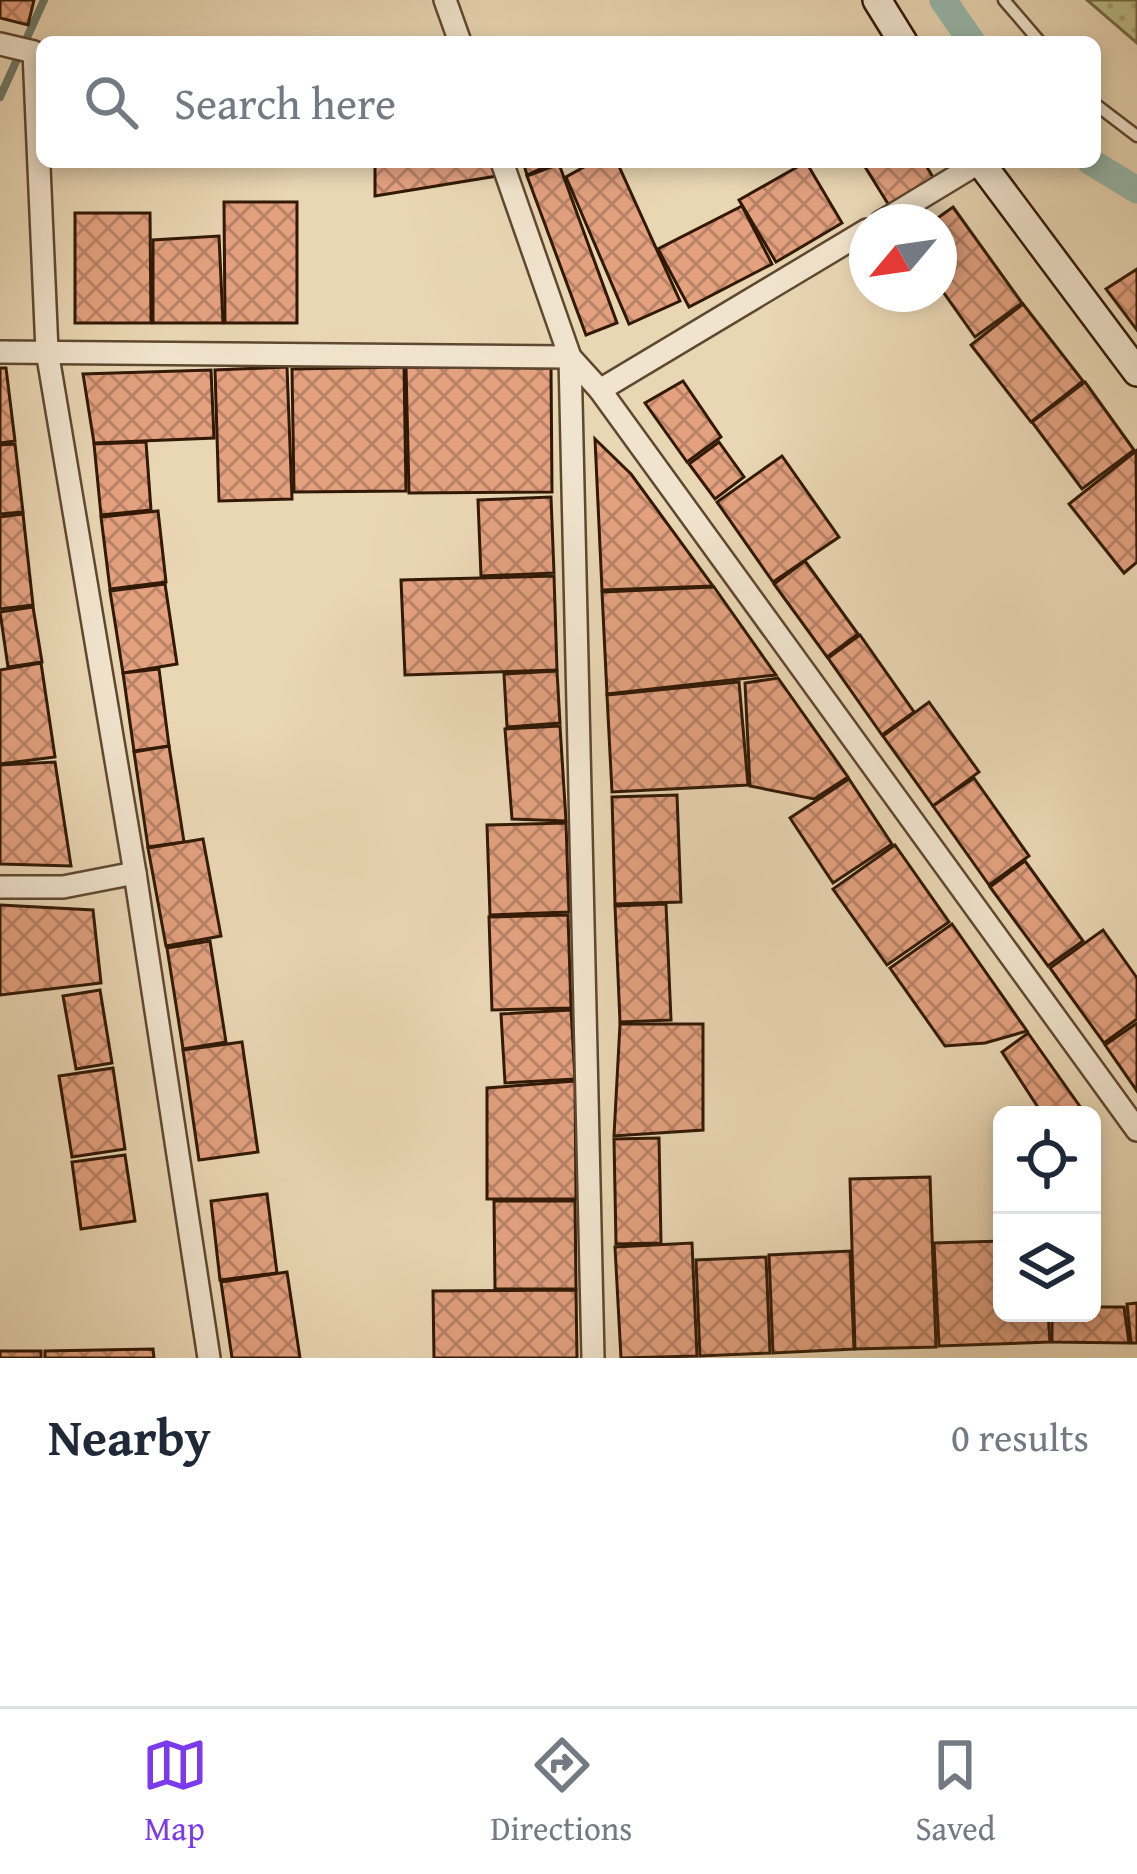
<!DOCTYPE html>
<html lang="en">
<head>
<meta charset="utf-8">
<style>
  body { margin:0; font-family:"Gentium Book Plus",serif; background:#f6f6f7; color:#1f2937 }
  .controls { position:absolute; right:36px; bottom:36px; display:grid; overflow:hidden; border-radius:18px; box-shadow:0 6px 18px #0003 }
  .controls button { width:108px; height:108px; display:grid; place-items:center; padding:0; border:0; border-bottom:3px solid #e0e1e3; background:#fff; color:#1f2937; font:60px sans-serif }
  .compass { position:absolute; left:849px; top:204px; width:108px; height:108px; border-radius:50%; background:#fff; box-shadow:0 6px 18px #0003; rotate:241deg }
  .list { margin:0; padding:0; list-style:none }
  h2 { display:flex; justify-content:space-between; align-items:center; height:156px; margin:0; padding:0 48px; font-size:51px }
  h2 small { font-size:39px; font-weight:400; color:#747a83 }
  .icon { flex:none; width:66px; height:66px; fill:none; stroke:currentColor; stroke-width:2; stroke-linecap:round; stroke-linejoin:round }
  .map { position:relative; flex:none; width:1137px; height:1358px; overflow:hidden }
  .search { position:absolute; background:#fff; box-shadow:0 6px 18px #0003; left:36px; right:36px; top:36px; height:132px; display:flex; align-items:center; gap:30px; box-sizing:border-box; padding:0 42px; border-radius:18px; color:#747a83; font-size:45px }
  .sheet { height:348px; background:#fff }
  nav { display:flex; justify-content:space-around; align-items:center; box-sizing:border-box; height:168px; border-top:3px solid #e0e1e3; background:#fff; font-size:33px; color:#747a83 }
  nav a { display:grid; justify-items:center; gap:6px }
  nav .on { color:#7c3aed }
  .map>svg:first-child { display:block }
  .grass { fill:url(#grass-dots); stroke:#766a47; stroke-width:3 }
  .lines { fill:none; stroke-linecap:round; stroke-linejoin:round }
  .stream { stroke:#6e7969; stroke-width:8 }
  .canal { stroke:#97b9ac; stroke-width:27 }
  .building { fill:url(#building-cross-hatch); stroke:#311905; stroke-width:3 }
  .lane-casing { stroke:#5f4830; stroke-width:15 }
  .street-casing { stroke:#5f4830; stroke-width:26 }
  .secondary-casing { stroke:#311905; stroke-width:32 }
  .lane { stroke:#f1e4ce; stroke-width:10 }
  .street { stroke:#f1e4ce; stroke-width:21 }
  .secondary { stroke:#f1e4ce; stroke-width:27 }
</style>
</head>
<body>
<div class="map">
<svg width="1137" height="1358" viewBox="0 0 1137 1358">
  <defs>
    <pattern id="grass-dots" width="8" height="8" patternUnits="userSpaceOnUse" patternTransform="scale(3)"><rect width="8" height="8" fill="#bbbc89"/><path d="M2 2h.1M6 6h.1" fill="none" stroke="#a1a175" stroke-width="1.8" stroke-linecap="round"/></pattern>
    <pattern id="building-cross-hatch" width="8" height="8" patternUnits="userSpaceOnUse" patternTransform="scale(3)"><rect width="8" height="8" fill="#e3a180"/><path d="M0 0l8 8M0 8l8-8" fill="none" stroke="#b98267"/></pattern>
  </defs>
  <rect width="100%" height="100%" fill="#e9d6b3"/>
  <filter id="stains"><feTurbulence type="fractalNoise" baseFrequency=".00167" numOctaves="4"/><feColorMatrix values="0 0 0 0 .2 0 0 0 0 .09 0 0 0 0 .02 0 0 0 .5 -.17"/></filter>
  <radialGradient id="worn" r=".72"><stop offset=".6" stop-color="#630" stop-opacity="0"/><stop offset="1" stop-color="#630" stop-opacity=".3"/></radialGradient>
  <!-- grass -->
  <path class="grass" d="M1087,0h50v43z"/>
  <g class="lines">
    <!-- stream -->
    <path class="stream" d="M0,97l44,-97"/>
    <!-- canal -->
    <g class="canal">
      <path d="M943,0l29,42"/>
      <path d="M1091,162l46,28"/>
    </g>
  </g>
  <!-- building -->
  <g class="building">
    <path d="M0,0h34l-6,25 -28,-7z"/>
    <path d="M375,162h117l5,14 -122,20z"/>
    <path d="M523,162h32l-28,13z"/>
    <path d="M593,162h24l63,139 -51,23 -63,-147z"/>
    <path d="M806,162l36,61 -66,39 -37,-62z"/>
    <path d="M862,162h62l10,17 -44,28z"/>
    <path d="M559,164l58,159 -31,12 -59,-159z"/>
    <path d="M224,202h73v121h-72z"/>
    <path d="M742,206l30,58 -83,43 -31,-58z"/>
    <path d="M953,207l69,96 -47,34 -36,-51v-64h-7z"/>
    <path d="M75,213h75l1,110h-76z"/>
    <path d="M219,236l4,87h-70v-83z"/>
    <path d="M1137,269v61l-31,-41z"/>
    <path d="M1023,304l60,77 -52,41 -60,-77z"/>
    <path d="M287,367l5,132 -73,2 -4,-131z"/>
    <path d="M404,367l2,124 -112,1 -2,-123z"/>
    <path d="M406,367l145,1 1,124 -143,1z"/>
    <path d="M0,368h6l9,73 -15,2z"/>
    <path d="M211,370l3,68 -120,5 -11,-69z"/>
    <path d="M683,381l38,56 -34,25 -42,-59z"/>
    <path d="M1085,382l49,68 -52,39 -50,-67z"/>
    <path d="M595,439l36,35 82,112 -111,4z"/>
    <path d="M146,442l5,68 -50,5 -7,-71z"/>
    <path d="M719,442l25,35 -29,22 -26,-35z"/>
    <path d="M15,444l8,68 -23,2v-69z"/>
    <path d="M1136,451l1,111 -13,11 -55,-69z"/>
    <path d="M782,456l57,81 -66,45 -56,-80z"/>
    <path d="M551,497l3,76 -73,3 -3,-76z"/>
    <path d="M158,511l8,71 -56,7 -9,-72z"/>
    <path d="M23,514l10,91 -33,4v-92z"/>
    <path d="M805,561l53,73 -31,23 -53,-73z"/>
    <path d="M554,576l3,94 -152,5 -4,-95z"/>
    <path d="M165,584l12,80 -54,9 -13,-82z"/>
    <path d="M714,587l62,88 -169,19 -5,-102z"/>
    <path d="M33,607l9,55 -34,5 -8,-55z"/>
    <path d="M860,635l54,77 -32,23 -54,-77z"/>
    <path d="M41,663l14,94 -55,7v-94z"/>
    <path d="M159,669l10,77 -35,5 -11,-78z"/>
    <path d="M557,671l3,52 -53,4 -3,-53z"/>
    <path d="M778,678l70,99 -34,22 -64,-13 -5,-103z"/>
    <path d="M739,682l9,103 -136,7 -5,-97z"/>
    <path d="M929,702l50,70 -46,34 -50,-70z"/>
    <path d="M560,726l6,95 -54,-2 -7,-90z"/>
    <path d="M169,746l15,96 -36,5 -14,-95z"/>
    <path d="M55,762l16,104 -71,-2v-99z"/>
    <path d="M974,778l55,78 -40,29 -56,-79z"/>
    <path d="M849,779l43,65 -59,39 -43,-65z"/>
    <path d="M677,795l4,107 -66,2 -3,-107z"/>
    <path d="M566,823l3,89 -79,3 -3,-90z"/>
    <path d="M203,839l18,97 -55,10 -18,-98z"/>
    <path d="M895,845l54,77 -62,43 -54,-76z"/>
    <path d="M1025,861l58,80 -35,25 -58,-79z"/>
    <path d="M666,904l5,116 -51,2 -5,-116z"/>
    <path d="M0,905l93,5 8,73 -101,12z"/>
    <path d="M568,915l3,93 -79,2 -3,-93z"/>
    <path d="M952,924l75,107 -42,12 -40,3 -55,-78z"/>
    <path d="M1103,930l34,48v41l-33,24 -54,-75z"/>
    <path d="M210,941l16,101 -43,7 -16,-101z"/>
    <path d="M100,990l12,73 -36,6 -13,-73z"/>
    <path d="M571,1010l4,69 -70,4 -4,-69z"/>
    <path d="M1137,1023v68l-32,-46z"/>
    <path d="M620,1024h83v106l-89,6z"/>
    <path d="M1028,1033l58,82h-43l-41,-63z"/>
    <path d="M242,1042l16,110 -59,8 -16,-110z"/>
    <path d="M113,1068l12,81 -53,8 -13,-81z"/>
    <path d="M575,1081l1,118h-89v-111z"/>
    <path d="M659,1138l2,105 -45,1 -2,-105z"/>
    <path d="M125,1155l10,66 -54,8 -9,-67z"/>
    <path d="M930,1177l6,170 -81,2 -5,-170z"/>
    <path d="M267,1194l10,79 -57,7 -9,-79z"/>
    <path d="M494,1201h81l1,88h-81z"/>
    <path d="M1002,1241v72h46l2,29 -111,4 -5,-103z"/>
    <path d="M692,1243l5,113 -76,2 -6,-111z"/>
    <path d="M850,1251l4,98 -81,4 -4,-98z"/>
    <path d="M766,1257l4,96 -70,3 -4,-96z"/>
    <path d="M287,1272l13,86h-68l-11,-76z"/>
    <path d="M576,1290l1,68h-143l-1,-67z"/>
    <path d="M1137,1303v40h-6l-4,-39z"/>
    <path d="M1092,1307h32l5,36 -77,-1v-29h40z"/>
    <path d="M153,1349l1,9h-109v-7z"/>
    <rect x="0" y="1351" width="41" height="7"/>
  </g>
  <g class="lines">
    <defs>
      <g id="lane">
        <path d="M1004,0l36,42"/>
        <path d="M1095,104l42,32"/>
      </g>
      <g id="street">
        <path d="M445,0l15,42"/>
        <path d="M0,44l34,8 13,299 88,522 74,485"/>
        <path d="M502,162l68,195 23,1001"/>
        <path d="M881,222l99,-60"/>
        <path d="M0,352l570,5 30,33 267,-160"/>
        <path d="M600,390l537,740"/>
        <path d="M0,887h63l72,-14"/>
      </g>
      <g id="secondary">
        <path d="M877,0l26,42"/>
        <path d="M980,162l157,210"/>
      </g>
    </defs>
    <!-- lane casing -->
    <use href="#lane" class="lane-casing"/>
    <!-- street casing -->
    <use href="#street" class="street-casing"/>
    <!-- secondary casing -->
    <use href="#secondary" class="secondary-casing"/>
    <!-- lane -->
    <use href="#lane" class="lane"/>
    <!-- street -->
    <use href="#street" class="street"/>
    <!-- secondary -->
    <use href="#secondary" class="secondary"/>
  </g>
  <rect width="100%" height="100%" filter="url(#stains)"/>
  <rect width="100%" height="100%" fill="url(#worn)"/>
</svg>
<div class="controls">
<button><svg class="icon" aria-label="locate" viewBox="0 0 24 24"><circle cx="12" cy="12" r="6"/><path d="M12 2v4M12 18v4M2 12h4M18 12h4"/></svg></button>
<button><svg class="icon" aria-label="layers" viewBox="0 0 24 24"><path d="M12 4l9 5-9 5-9-5zM3 14l9 5 9-5"/></svg></button>
</div>
<svg class="compass" viewBox="-18 -18 36 36"><path d="M0-13l5 13h-10z" fill="#e53935"/><path d="M0 13l5-13h-10z" fill="#747a83"/></svg>
<div class="search"><svg class="icon" aria-label="search" viewBox="0 0 24 24"><circle cx="10" cy="10" r="6"/><path d="M15 15l6 6"/></svg>Search here</div>
</div>
<section class="sheet">
<h2>Nearby<small>0 results</small></h2>
<ul class="list">
</ul>
</section>
<nav>
<a class="on"><svg class="icon" aria-label="map" viewBox="0 0 24 24"><path d="M3 6l6-2 6 2 6-2v14l-6 2-6-2-6 2zM9 4v14M15 6v14"/></svg>Map</a>
<a><svg class="icon" aria-label="directions" viewBox="0 0 24 24"><path d="M12 3l9 9-9 9-9-9zM9 14v-3h6M13 9l2 2-2 2"/></svg>Directions</a>
<a><svg class="icon" aria-label="saved" viewBox="0 0 24 24"><path d="M7 4h10v16l-5-4-5 4z"/></svg>Saved</a>
</nav>
</body>
</html>
